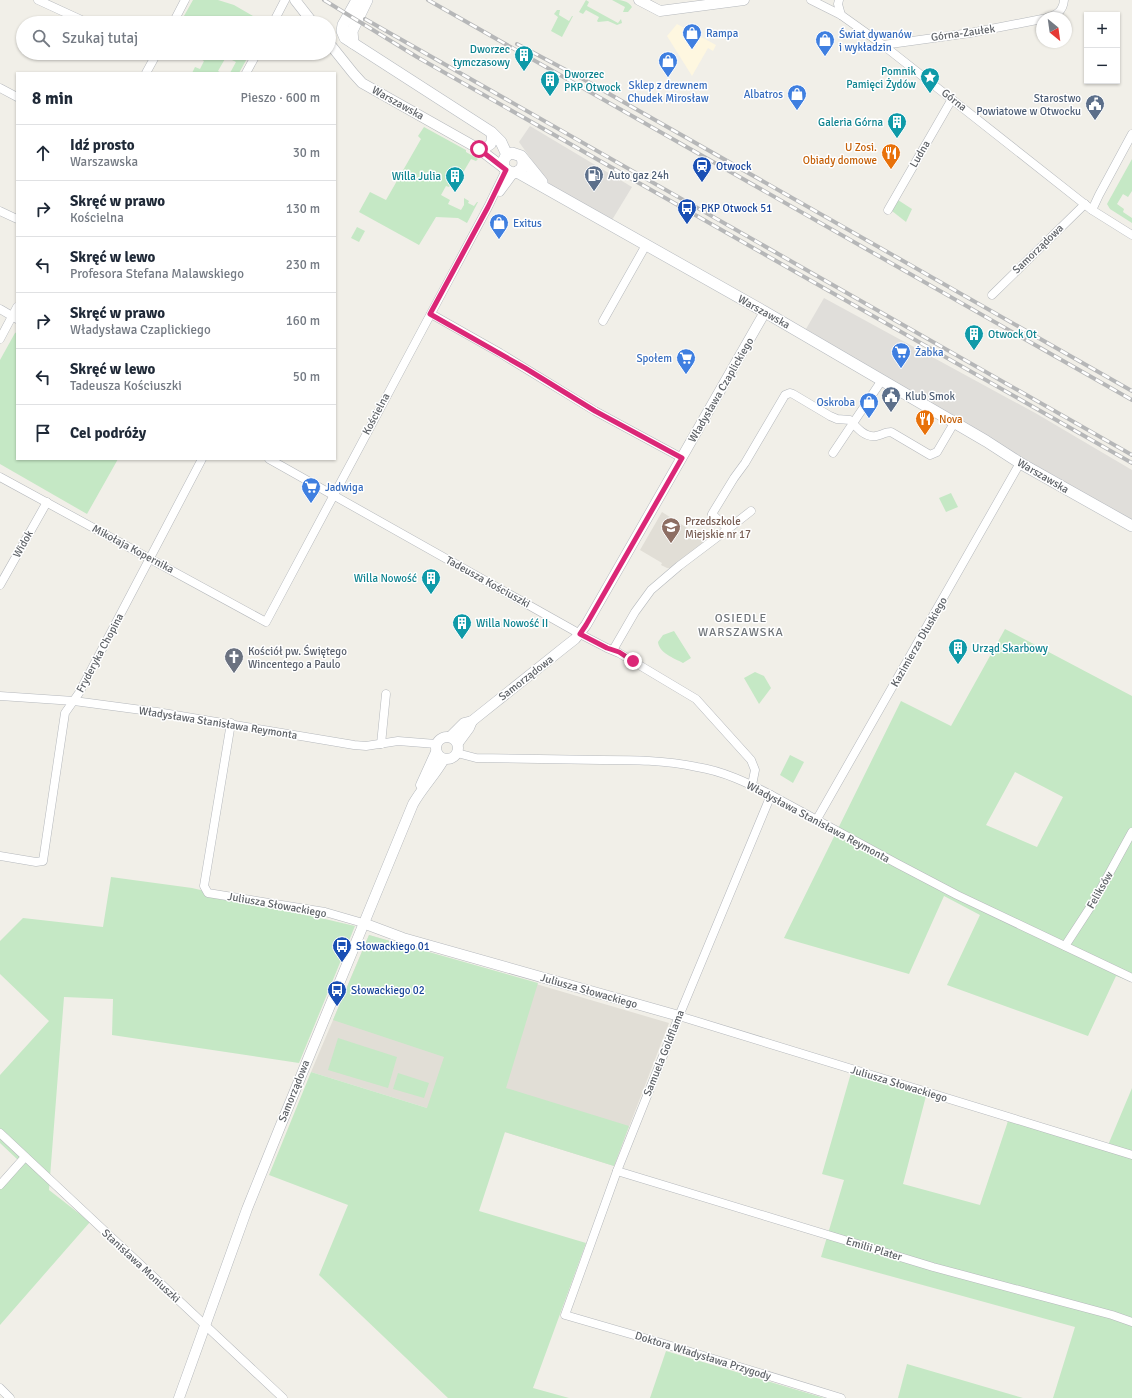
<!DOCTYPE html>
<html lang="pl">
<head>
<meta charset="utf-8">
<style>
  body { margin:0; font-family:Signika,sans-serif; background:#f6f6f7; color:#1f2937 }
  .controls { position:absolute; right:12px; top:12px; display:grid; overflow:hidden; border-radius:0px; box-shadow:0 1px 3px #0004 }
  .controls button { width:36px; height:36px; display:grid; place-items:center; padding:0; border:0; border-bottom:1px solid #e0e1e3; background:#fff; color:#1f2937; font:20px sans-serif }
  .compass { position:absolute; left:1036px; top:12px; width:36px; height:36px; border-radius:50%; background:#fff; box-shadow:0 1px 3px #0004; rotate:151deg }
  .stop { position:absolute; width:12px; height:12px; margin:-9px; border:3px solid #db2777; border-radius:50%; background:#fff }
  .stop.end { background:#db2777; border-color:#fff; box-shadow:0 1px 4px #0008 }
  .list { margin:0; padding:0; list-style:none }
  h2 { display:flex; justify-content:space-between; align-items:center; height:52px; margin:0; padding:0 16px; font-size:17px }
  h2 small { font-size:13px; font-weight:400; color:#747a83 }
  .list li { display:grid; grid-template-columns:26px 1fr auto; gap:12px; align-items:center; box-sizing:border-box; height:56px; padding:0 16px; border-top:1px solid #e0e1e3 }
  .list b { display:block; font-size:15px; white-space:nowrap }
  .list p { margin:0; font-size:13px; white-space:nowrap; color:#747a83 }
  .list em { font-size:13px; font-style:normal; color:#747a83 }
  .icon { flex:none; width:22px; height:22px; fill:none; stroke:currentColor; stroke-width:2; stroke-linecap:round; stroke-linejoin:round }
  .map { position:relative; flex:none; width:1132px; height:1398px; overflow:hidden }
  .search { position:absolute; background:#fff; box-shadow:0 1px 3px #0004; left:16px; top:16px; width:320px; height:44px; display:flex; align-items:center; gap:10px; box-sizing:border-box; padding:0 14px; border-radius:22px; color:#747a83; font-size:15px }
  .panel { position:absolute; background:#fff; box-shadow:0 1px 3px #0004; left:16px; top:72px; width:320px; height:388px; border-radius:0px }
  .map>svg:first-child { display:block }
  .commercial { fill:#fef7e0 }
  .industrial { fill:#e0deda }
  .education { fill:#e1ded6 }
  .green { fill:#c5e8c5; fill-rule:evenodd }
  .lines { fill:none; stroke-linecap:round; stroke-linejoin:round }
  .minor-casing { stroke:#b5b8bc; stroke-width:9 }
  .tertiary-casing { stroke:#b5b8bc; stroke-width:11 }
  .secondary-casing { stroke:#b6babf; stroke-width:12 }
  .minor { stroke:#fff; stroke-width:8 }
  .tertiary { stroke:#fff; stroke-width:10 }
  .secondary { stroke:#fff; stroke-width:11 }
  .rail-casing { stroke:#b6b7b8; stroke-width:4 }
  .rail { stroke:#fff; stroke-width:2.5; stroke-dasharray:8; stroke-linecap:butt }
  .route { stroke:#db2777; stroke-width:5 }
  .labels { text-anchor:middle; dominant-baseline:central; stroke-width:3; stroke-linejoin:round; paint-order:stroke }
  .shop-label { font-size:11px; fill:#366cbe; stroke:#fff; text-anchor:start }
  .street-label { font-size:11px; fill:#5f6368; stroke:#fff }
  .culture-label { font-size:11px; fill:#0d838f; stroke:#fff; text-anchor:end }
  .service-label { font-size:11px; fill:#4e5e75; stroke:#fff; text-anchor:start }
  .food-label { font-size:11px; fill:#c56008; stroke:#fff; text-anchor:end }
  .transit-label { font-size:11px; fill:#164399; stroke:#fff; text-anchor:start }
  .education-label { font-size:11px; fill:#785e54; stroke:#fff; text-anchor:start }
  .worship-label { font-size:11px; fill:#5b616d; stroke:#fff; text-anchor:start }
  .neighbourhood-label { font-size:12px; letter-spacing:1px; fill:#70757a; stroke:#fff }
</style>
</head>
<body>
<div class="map">
<svg width="1132" height="1398" viewBox="0 0 1132 1398">
  <rect width="100%" height="100%" fill="#f1efe8"/>
  <!-- commercial -->
  <path class="commercial" d="M677,24l39,21 -3,6 -5,-3 -16,28 -25,-40z"/>
  <!-- industrial -->
  <g class="industrial">
    <path d="M530,126l102,61 -20,33 -63,-36 -30,-42z"/>
    <path d="M824,298l213,116 95,56v50l-118,-64 -208,-127z"/>
  </g>
  <!-- education -->
  <g class="education">
    <path d="M662,512l44,28 -36,28h-3l-6,-3 1,-2 -22,-13z"/>
    <path d="M369,935l300,88 -55,143 -303,-94z"/>
  </g>
  <!-- green -->
  <g class="green">
    <path d="M193,0h25l16,5 31,18h-49l-7,-4 -3,4h-26z"/>
    <path d="M586,0l3,2 -2,4 31,17 3,-4 1,4 -5,2 -9,-4 -10,1 -1,-1 2,-4 -13,-7 -3,4 -4,-2z"/>
    <path d="M612,0c8,0 16,0 20,7l-4,5h-5l2,-5z"/>
    <path d="M557,10h3l-1,5 10,6 3,-5h1l-11,21 -11,-6 7,-14 -4,-3z"/>
    <path d="M196,53h54l-11,20h-9l6,-11 -10,-5 -8,14 3,2h-29l3,-6 5,2 4,-8 -10,-6z"/>
    <path d="M424,127l42,23v2l12,7 -2,2 -5,-2 -10,17 1,1 -3,7 -6,-3 -4,6 -3,-1 -5,9 9,5 -2,4 13,6 3,-5v-7l5,3 -1,2 6,3 3,-4h1l-11,21 -9,-5 -22,-1 -17,28 -60,-33 11,-20 16,8 35,-61 -3,-3z"/>
    <path d="M1132,159v32l-4,6 -5,-3 -6,10 7,5 -1,3 9,6v5l-22,-14 -3,-5z"/>
    <path d="M898,200l14,9 -6,13 -14,-11z"/>
    <path d="M357,227l8,4 -6,11 -8,-4z"/>
    <path d="M17,332v127h101l-31,55 -87,-50v-104l15,-27z"/>
    <path d="M951,493l7,14 -12,5 -7,-14z"/>
    <path d="M1005,629l127,67v286l-16,-6 -28,60 -141,-51 33,-70 -36,-19 -35,78 -125,-36 117,-237 50,25zM1015,772l48,25 -26,50 -51,-22z"/>
    <path d="M674,631l17,27 -8,5c-9,-5 -24,-10 -25,-21l5,-7z"/>
    <path d="M755,672l9,4 7,12 -12,16 -15,-26z"/>
    <path d="M790,755l14,7 -11,21 -13,-8z"/>
    <path d="M111,877l81,11 163,38 -56,137 -187,-28 1,-36 -49,-2 -15,193 41,32 -90,103v-145l18,-20 -18,-17v-68l49,-54 -49,-47v-33l23,-23 80,9z"/>
    <path d="M369,935l169,48 -32,105 123,38 -15,40 -109,-34 -26,79 107,32 -53,145 36,10h-121l-129,-123 29,-70 -79,-30 42,-103 116,36 17,-51 -111,-37z"/>
    <path d="M338,1038l59,19 -9,31 -60,-18z"/>
    <path d="M398,1073l31,10 -5,15 -31,-9z"/>
    <path d="M851,1073l75,23 -23,88 77,21 28,-84 98,29 26,-62v310h-79l22,-71 -254,-70 23,-77 -22,-6z"/>
    <path d="M666,1351l158,47h-174z"/>
    <path d="M907,1364l116,34h-125z"/>
  </g>
  <g class="lines">
    <defs>
      <g id="minor">
        <path d="M38,0l50,23"/>
        <path d="M811,0l30,15 42,30 209,165 40,25"/>
        <path d="M839,0l-1,4 3,11"/>
        <path d="M1046,18c10,-3 17,-6 18,-18"/>
        <path d="M173,23l12,-23"/>
        <path d="M273,23l12,-23"/>
        <path d="M883,45l87,-12 72,-14"/>
        <path d="M146,73l11,-20"/>
        <path d="M246,73l11,-20"/>
        <path d="M0,88l17,9"/>
        <path d="M500,192l14,-19"/>
        <path d="M888,210l64,-111"/>
        <path d="M1092,210l7,-15 33,-61"/>
        <path d="M0,211l17,8"/>
        <path d="M992,295l93,-91"/>
        <path d="M0,309l17,10"/>
        <path d="M431,314l69,39 95,58 87,47"/>
        <path d="M603,321l43,-76"/>
        <path d="M0,339l17,-32"/>
        <path d="M833,453l49,-73"/>
        <path d="M269,459l311,175 27,14 12,5 77,46 55,61 4,10 -3,15"/>
        <path d="M0,477l266,145 185,-346 37,-69 18,-37"/>
        <path d="M728,529l23,-18"/>
        <path d="M0,585l47,-83"/>
        <path d="M613,650l22,-38 16,-22 28,-24 49,-37 -16,-15 22,-36 11,-15 40,-68 5,-2 3,1 37,22 7,3 13,1c6,7 15,18 26,16 5,-1 10,-4 15,-4l39,23 7,-3 17,-29"/>
        <path d="M0,696l74,5 83,11 197,33 12,1 32,-5 38,3"/>
        <path d="M231,723l-27,163 4,7 117,19 38,11"/>
        <path d="M381,744l5,-50"/>
        <path d="M457,753l19,5c41,1 83,1 125,2 32,0 64,0 96,7 26,4 51,16 74,28l125,68 61,32 175,83"/>
        <path d="M771,795l-92,221 -62,155 -52,144 93,27 183,56"/>
        <path d="M817,819l203,-356"/>
        <path d="M0,856l36,6 7,-1 22,-148 14,-20 123,-234"/>
        <path d="M1065,946l28,-43 39,-71"/>
        <path d="M679,1016l453,139"/>
        <path d="M0,1133l283,265"/>
        <path d="M617,1171l316,96 179,48 20,7"/>
        <path d="M0,1185l25,-28"/>
        <path d="M0,1388l10,10"/>
      </g>
      <g id="tertiary">
        <path d="M295,0l18,23"/>
        <path d="M639,0l21,11 84,-11"/>
        <path d="M329,43l24,30 9,10 117,66 25,19"/>
        <path d="M479,149l6,-1 6,-4 1,-8 -1,-4"/>
        <circle cx="447" cy="748" r="11"/>
        <path d="M450,737l14,-14 8,-2 94,-75 9,-7 11,-14 179,-313"/>
        <path d="M458,743l11,-15 3,-7"/>
        <path d="M421,785l15,-33"/>
        <path d="M363,923l40,15 276,78"/>
        <path d="M179,1398l68,-189 33,-82 133,-323c9,-16 22,-29 31,-45"/>
      </g>
      <g id="secondary">
        <path d="M357,0l-14,25 -1,6 3,7 146,94 10,10 6,13"/>
        <path d="M353,43l-1,-12 15,-31"/>
        <path d="M522,158c3,9 -2,15 -11,15l-7,-5c-2,-8 1,-13 8,-15l9,3 21,26"/>
        <path d="M517,172l248,140 221,129 34,22 112,63"/>
      </g>
    </defs>
    <!-- minor casing -->
    <use href="#minor" class="minor-casing"/>
    <!-- tertiary casing -->
    <use href="#tertiary" class="tertiary-casing"/>
    <!-- secondary casing -->
    <use href="#secondary" class="secondary-casing"/>
    <!-- minor -->
    <use href="#minor" class="minor"/>
    <!-- tertiary -->
    <use href="#tertiary" class="tertiary"/>
    <!-- secondary -->
    <use href="#secondary" class="secondary"/>
    <defs>
      <g id="rail">
        <path d="M324,0l93,57 715,406"/>
        <path d="M428,0l704,400"/>
        <path d="M365,19l767,436"/>
        <path d="M517,44l66,35 549,312"/>
      </g>
    </defs>
    <!-- rail casing -->
    <use href="#rail" class="rail-casing"/>
    <!-- rail -->
    <use href="#rail" class="rail"/>
  </g>
  <g class="lines">
    <!-- route -->
    <path class="route" d="M479,149l27,21 -18,37 -58,107 95,54 70,43 87,47 -96,167 -6,9 27,14 12,4 14,9"/>
  </g>
  <!-- icons -->
  <defs>
    <symbol id="shop-pin" viewBox="-11 -11 22 30"><path d="M0 17L-7.5 6A9.5 9.5 0 1 1 7.5 6Z" fill="#3f7fe0" stroke="#fff"/><path d="M-5-2.5h2.3a2.7 3.5 0 0 1 5.4 0H5L5.5 6h-11ZM-1.5-2.5h3a1.5 2.3 0 0 0-3 0Z" fill="#fff"/></symbol>
    <symbol id="building-pin" viewBox="-11 -11 22 30"><path d="M0 17L-7.5 6A9.5 9.5 0 1 1 7.5 6Z" fill="#0f9aa8" stroke="#fff"/><path d="M-4-6H4V6H1V3H-1V6H-4ZM-2.5-4.3h1.7v1.8h-1.7ZM.8-4.3h1.7v1.8H.8ZM-2.5-1h1.7V.8h-1.7ZM.8-1h1.7V.8H.8Z" fill="#fff"/></symbol>
    <symbol id="sight-pin" viewBox="-11 -11 22 30"><path d="M0 17L-7.5 6A9.5 9.5 0 1 1 7.5 6Z" fill="#0f9aa8" stroke="#fff"/><path d="M0-6L1.8-2.2L6-1.7L2.9 1.2L3.7 5.4L0 3.3L-3.7 5.4L-2.9 1.2L-6-1.7L-1.8-2.2Z" fill="#fff"/></symbol>
    <symbol id="civic-pin" viewBox="-11 -11 22 30"><path d="M0 17L-7.5 6A9.5 9.5 0 1 1 7.5 6Z" fill="#5c6f8a" stroke="#fff"/><path d="M-.6-6.5H3V-4.5H.6V-3L4-1V1h2V6H-6V1h2V-1L-.6-3ZM-1.2 2.5V6h2.4V2.5Z" fill="#fff"/></symbol>
    <symbol id="restaurant-pin" viewBox="-11 -11 22 30"><path d="M0 17L-7.5 6A9.5 9.5 0 1 1 7.5 6Z" fill="#e8710a" stroke="#fff"/><path d="M-5-6h1v4h1v-4h1v4h1v-4h1v5L-1.5 .5V6h-2V.5L-5-1ZM5-6V6H3V1.5H1.5Q1.5-4 5-6Z" fill="#fff"/></symbol>
    <symbol id="station-pin" viewBox="-11 -11 22 30"><path d="M0 17L-7.5 6A9.5 9.5 0 1 1 7.5 6Z" fill="#1a4fb4" stroke="#fff"/><path d="M-3-6H3Q5-6 5-4V2Q5 4 3 4L4.5 6H3L1.5 4h-3L-3 6H-4.5L-3 4Q-5 4-5 2V-4Q-5-6-3-6ZM-3.5-4v3h7v-3ZM-3.5 1v1.5H-2V1ZM2 1v1.5H3.5V1Z" fill="#fff"/></symbol>
    <symbol id="fuel-pin" viewBox="-11 -11 22 30"><path d="M0 17L-7.5 6A9.5 9.5 0 1 1 7.5 6Z" fill="#5c6f8a" stroke="#fff"/><path d="M-5.5-6h7V0h2V4h1.3V-2.5L3-4.5l.8-.8L6-3V5H2.5V1h-1V6h-7ZM-4.2-4.7v3.2H.2V-4.7Z" fill="#fff"/></symbol>
    <symbol id="bus-pin" viewBox="-11 -11 22 30"><path d="M0 17L-7.5 6A9.5 9.5 0 1 1 7.5 6Z" fill="#1a4fb4" stroke="#fff"/><path d="M-5-6H5V4H4V6H2V4H-2V6H-4V4H-5ZM-3.5-4V0h7V-4ZM-3.5 1.2v1.5H-2V1.2ZM2 1.2v1.5H3.5V1.2Z" fill="#fff"/></symbol>
    <symbol id="supermarket-pin" viewBox="-11 -11 22 30"><path d="M0 17L-7.5 6A9.5 9.5 0 1 1 7.5 6Z" fill="#3f7fe0" stroke="#fff"/><path d="M-6-5.5h2.5l.6 2H6L4.5 2H-2.5L-4.4-4H-6ZM-1.5 3.2a1.3 1.3 0 1 0 .1 0ZM3 3.2a1.3 1.3 0 1 0 .1 0Z" fill="#fff"/></symbol>
    <symbol id="school-pin" viewBox="-11 -11 22 30"><path d="M0 17L-7.5 6A9.5 9.5 0 1 1 7.5 6Z" fill="#8d6e63" stroke="#fff"/><path d="M0-5L7-2L0 1L-7-2ZM-4 1L0 2.5L4 1V4Q0 6-4 4Z" fill="#fff"/></symbol>
    <symbol id="church-pin" viewBox="-11 -11 22 30"><path d="M0 17L-7.5 6A9.5 9.5 0 1 1 7.5 6Z" fill="#6b7280" stroke="#fff"/><path d="M-1.2-6h2.4v3.5h3.3v2.4h-3.3V6h-2.4V-.1h-3.3v-2.4h3.3Z" fill="#fff"/></symbol>
  </defs>
  <g fill-rule="evenodd">
    <use href="#shop-pin" x="681" y="22" width="22" height="30"/>
    <use href="#shop-pin" x="814" y="29" width="22" height="30"/>
    <use href="#building-pin" x="513" y="44" width="22" height="30"/>
    <use href="#shop-pin" x="657" y="50" width="22" height="30"/>
    <use href="#sight-pin" x="919" y="66" width="22" height="30"/>
    <use href="#building-pin" x="539" y="69" width="22" height="30"/>
    <use href="#shop-pin" x="786" y="83" width="22" height="30"/>
    <use href="#civic-pin" x="1084" y="93" width="22" height="30"/>
    <use href="#building-pin" x="886" y="111" width="22" height="30"/>
    <use href="#restaurant-pin" x="880" y="142" width="22" height="30"/>
    <use href="#station-pin" x="691" y="155" width="22" height="30"/>
    <use href="#fuel-pin" x="583" y="164" width="22" height="30"/>
    <use href="#building-pin" x="444" y="165" width="22" height="30"/>
    <use href="#bus-pin" x="676" y="197" width="22" height="30"/>
    <use href="#shop-pin" x="488" y="212" width="22" height="30"/>
    <use href="#building-pin" x="963" y="323" width="22" height="30"/>
    <use href="#supermarket-pin" x="890" y="341" width="22" height="30"/>
    <use href="#supermarket-pin" x="675" y="347" width="22" height="30"/>
    <use href="#civic-pin" x="880" y="385" width="22" height="30"/>
    <use href="#shop-pin" x="858" y="391" width="22" height="30"/>
    <use href="#restaurant-pin" x="914" y="408" width="22" height="30"/>
    <use href="#supermarket-pin" x="300" y="476" width="22" height="30"/>
    <use href="#school-pin" x="660" y="516" width="22" height="30"/>
    <use href="#building-pin" x="420" y="567" width="22" height="30"/>
    <use href="#building-pin" x="451" y="612" width="22" height="30"/>
    <use href="#building-pin" x="947" y="637" width="22" height="30"/>
    <use href="#church-pin" x="223" y="646" width="22" height="30"/>
    <use href="#bus-pin" x="331" y="935" width="22" height="30"/>
    <use href="#bus-pin" x="326" y="979" width="22" height="30"/>
  </g>
  <g class="labels">
    <!-- shop labels -->
    <g class="shop-label">
      <text x="706" y="33">Rampa</text>
      <text x="839" y="34">Świat dywanów<tspan x="839" dy="13">i wykładzin</tspan></text>
      <text x="668" y="85" text-anchor="middle">Sklep z drewnem<tspan x="668" dy="13">Chudek Mirosław</tspan></text>
      <text x="783" y="94" text-anchor="end">Albatros</text>
      <text x="513" y="223">Exitus</text>
      <text x="915" y="352">Żabka</text>
      <text x="672" y="358" text-anchor="end">Społem</text>
      <text x="855" y="402" text-anchor="end">Oskroba</text>
      <text x="325" y="487">Jadwiga</text>
    </g>
    <!-- street labels -->
    <g class="street-label">
      <text transform="translate(963 33) rotate(-8)">Górna-Zaułek</text>
      <text transform="translate(954 100) rotate(38)">Górna</text>
      <text transform="translate(398 103) rotate(29)">Warszawska</text>
      <text transform="translate(920 154) rotate(-60)">Ludna</text>
      <text transform="translate(1038 249) rotate(-44)">Samorządowa</text>
      <text transform="translate(764 312) rotate(29)">Warszawska</text>
      <text transform="translate(721 390) rotate(-60)">Władysława Czaplickiego</text>
      <text transform="translate(376 414) rotate(-62)">Kościelna</text>
      <text transform="translate(1043 476) rotate(30)">Warszawska</text>
      <text transform="translate(23 544) rotate(-61)">Widok</text>
      <text transform="translate(133 549) rotate(28)">Mikołaja Kopernika</text>
      <text transform="translate(488 582) rotate(29)">Tadeusza Kościuszki</text>
      <text transform="translate(919 642) rotate(-60)">Kazimierza Dłuskiego</text>
      <text transform="translate(100 653) rotate(-62)">Fryderyka Chopina</text>
      <text transform="translate(526 678) rotate(-38)">Samorządowa</text>
      <text transform="translate(218 723) rotate(9)">Władysława Stanisława Reymonta</text>
      <text transform="translate(818 822) rotate(28)">Władysława Stanisława Reymonta</text>
      <text transform="translate(1100 890) rotate(-60)">Feliksów</text>
      <text transform="translate(277 905) rotate(10)">Juliusza Słowackiego</text>
      <text transform="translate(589 991) rotate(16)">Juliusza Słowackiego</text>
      <text transform="translate(664 1053) rotate(-68)">Samuela Goldflama</text>
      <text transform="translate(899 1084) rotate(17)">Juliusza Słowackiego</text>
      <text transform="translate(294 1091) rotate(-68)">Samorządowa</text>
      <text transform="translate(874 1249) rotate(17)">Emilii Plater</text>
      <text transform="translate(141 1266) rotate(43)">Stanisława Moniuszki</text>
      <text transform="translate(703 1356) rotate(17)">Doktora Władysława Przygody</text>
    </g>
    <!-- culture labels -->
    <g class="culture-label">
      <text x="510" y="49">Dworzec<tspan x="510" dy="13">tymczasowy</tspan></text>
      <text x="916" y="71">Pomnik<tspan x="916" dy="13">Pamięci Żydów</tspan></text>
      <text x="564" y="74" text-anchor="start">Dworzec<tspan x="564" dy="13">PKP Otwock</tspan></text>
      <text x="883" y="122">Galeria Górna</text>
      <text x="441" y="176">Willa Julia</text>
      <text x="988" y="334" text-anchor="start">Otwock Ot</text>
      <text x="417" y="578">Willa Nowość</text>
      <text x="476" y="623" text-anchor="start">Willa Nowość II</text>
      <text x="972" y="648" text-anchor="start">Urząd Skarbowy</text>
    </g>
    <!-- service labels -->
    <g class="service-label">
      <text x="1081" y="98" text-anchor="end">Starostwo<tspan x="1081" dy="13">Powiatowe w Otwocku</tspan></text>
      <text x="608" y="175">Auto gaz 24h</text>
      <text x="905" y="396">Klub Smok</text>
    </g>
    <!-- food labels -->
    <g class="food-label">
      <text x="877" y="147">U Zosi.<tspan x="877" dy="13">Obiady domowe</tspan></text>
      <text x="939" y="419" text-anchor="start">Nova</text>
    </g>
    <!-- transit labels -->
    <g class="transit-label">
      <text x="716" y="166">Otwock</text>
      <text x="701" y="208">PKP Otwock 51</text>
      <text x="356" y="946">Słowackiego 01</text>
      <text x="351" y="990">Słowackiego 02</text>
    </g>
    <!-- education labels -->
    <g class="education-label">
      <text x="685" y="521">Przedszkole<tspan x="685" dy="13">Miejskie nr 17</tspan></text>
    </g>
    <!-- worship labels -->
    <g class="worship-label">
      <text x="248" y="651">Kościół pw. Świętego<tspan x="248" dy="13">Wincentego a Paulo</tspan></text>
    </g>
    <!-- neighbourhood labels -->
    <g class="neighbourhood-label">
      <text x="741" y="618">OSIEDLE<tspan x="741" dy="14">WARSZAWSKA</tspan></text>
    </g>
  </g>
</svg>
<div class="controls">
<button>+</button>
<button>−</button>
</div>
<svg class="compass" viewBox="-18 -18 36 36"><path d="M0-13l5 13h-10z" fill="#e53935"/><path d="M0 13l5-13h-10z" fill="#747a83"/></svg>
<div class="stop" style="left:479px;top:149px"></div>
<div class="stop end" style="left:633px;top:661px"></div>
<div class="search"><svg class="icon" aria-label="search" viewBox="0 0 24 24"><circle cx="10" cy="10" r="6"/><path d="M15 15l6 6"/></svg>Szukaj tutaj</div>
<section class="panel">
<h2>8 min<small>Pieszo · 600 m</small></h2>
<ul class="list">
<li><svg class="icon" aria-label="ahead" viewBox="0 0 24 24"><path d="M12 20V5M6 11l6-6 6 6"/></svg><div><b>Idź prosto</b><p>Warszawska</p></div><em>30 m</em></li>
<li><svg class="icon" aria-label="right" viewBox="0 0 24 24"><path d="M7 20v-9h11M14 6l5 5-5 5"/></svg><div><b>Skręć w prawo</b><p>Kościelna</p></div><em>130 m</em></li>
<li><svg class="icon" aria-label="left" viewBox="0 0 24 24"><path d="M17 20v-9H6M10 6l-5 5 5 5"/></svg><div><b>Skręć w lewo</b><p>Profesora Stefana Malawskiego</p></div><em>230 m</em></li>
<li><svg class="icon" aria-label="right" viewBox="0 0 24 24"><path d="M7 20v-9h11M14 6l5 5-5 5"/></svg><div><b>Skręć w prawo</b><p>Władysława Czaplickiego</p></div><em>160 m</em></li>
<li><svg class="icon" aria-label="left" viewBox="0 0 24 24"><path d="M17 20v-9H6M10 6l-5 5 5 5"/></svg><div><b>Skręć w lewo</b><p>Tadeusza Kościuszki</p></div><em>50 m</em></li>
<li><svg class="icon" aria-label="arrive" viewBox="0 0 24 24"><path d="M6 21V4h12l-3 4 3 4H6"/></svg><div><b>Cel podróży</b></div></li>
</ul>
</section>
</div>
</body>
</html>
